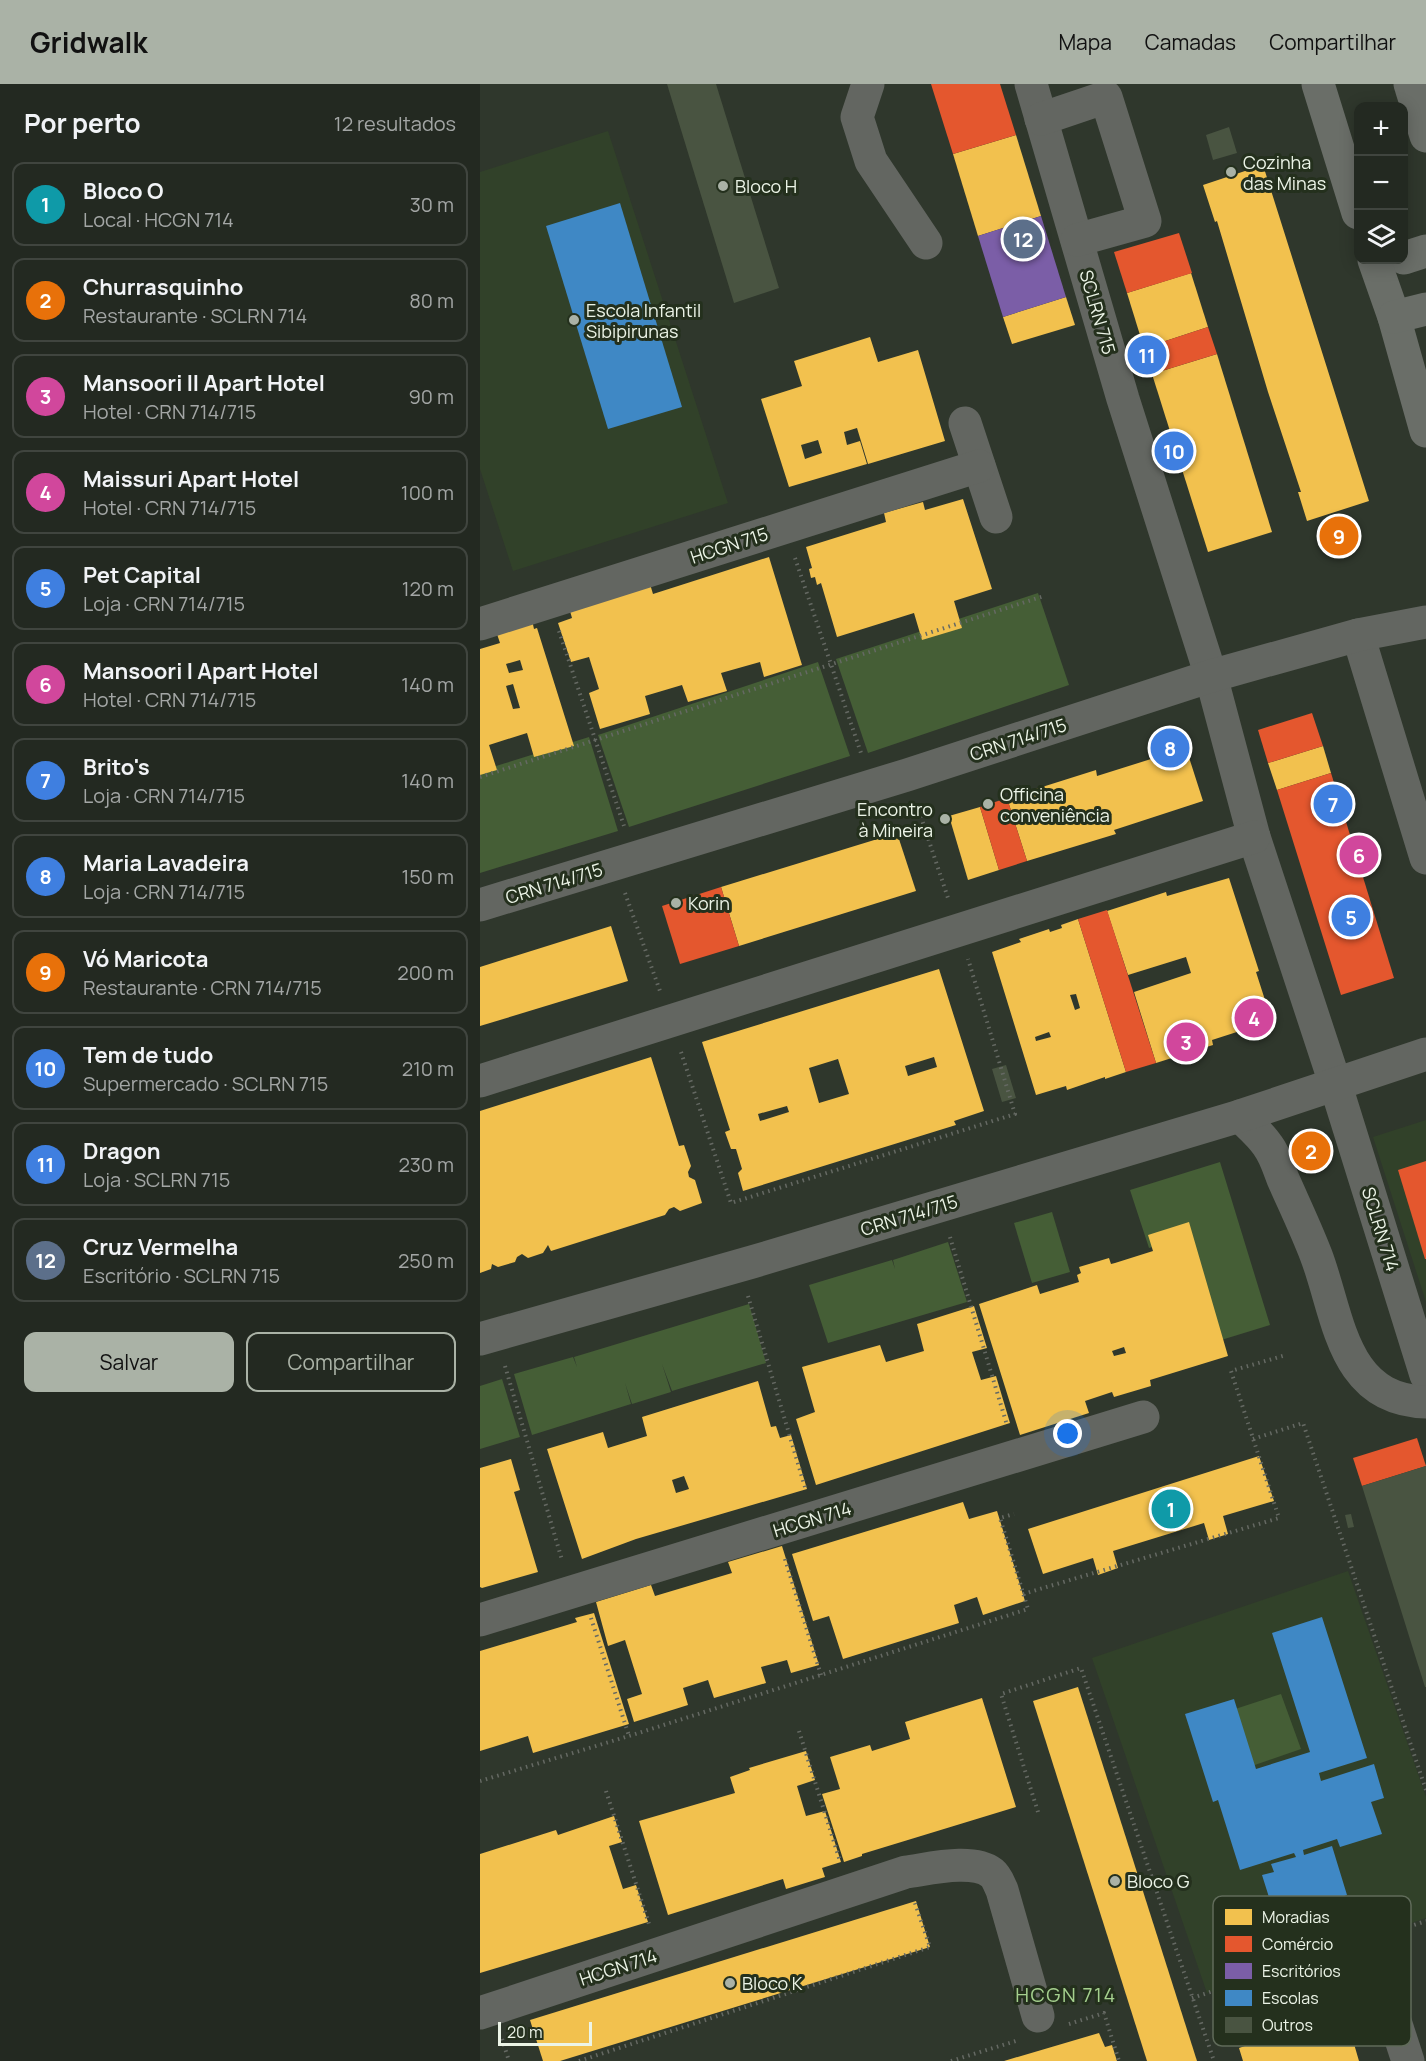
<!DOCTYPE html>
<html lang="pt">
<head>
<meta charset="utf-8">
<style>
  body { margin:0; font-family:Manrope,sans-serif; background:#2b312a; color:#f1f3f6 }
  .controls { position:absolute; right:18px; top:18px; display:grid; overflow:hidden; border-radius:12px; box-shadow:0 3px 15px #0003 }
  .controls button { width:54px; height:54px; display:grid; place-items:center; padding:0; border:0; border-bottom:2px solid #40453f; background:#232921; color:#f1f3f6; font:30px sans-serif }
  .scale { position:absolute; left:18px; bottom:15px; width:94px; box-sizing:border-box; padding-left:6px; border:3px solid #ecf4e7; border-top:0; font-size:16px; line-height:21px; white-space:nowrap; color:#ecf4e7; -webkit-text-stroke:4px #24301d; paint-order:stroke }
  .you { position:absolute; left:588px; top:1350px; width:21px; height:21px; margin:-15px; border:4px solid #fff; border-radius:50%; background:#1a73e8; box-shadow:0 0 0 9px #1a73e833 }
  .badge { display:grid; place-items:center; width:39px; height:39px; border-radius:50%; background:#aab2a6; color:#fff; font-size:20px; font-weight:700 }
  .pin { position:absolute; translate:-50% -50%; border:3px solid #fff; box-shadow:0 2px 6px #0006 }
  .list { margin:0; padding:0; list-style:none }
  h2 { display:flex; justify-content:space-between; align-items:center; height:78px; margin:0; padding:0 24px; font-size:26px }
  h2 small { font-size:20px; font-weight:400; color:#a3a6a5 }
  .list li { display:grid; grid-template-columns:39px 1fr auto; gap:18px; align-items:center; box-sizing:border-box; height:84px; margin:0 12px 12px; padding:0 12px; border:2px solid #40453f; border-radius:12px }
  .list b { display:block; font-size:22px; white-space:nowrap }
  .list p { margin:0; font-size:20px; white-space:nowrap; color:#a3a6a5 }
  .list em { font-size:20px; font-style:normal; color:#a3a6a5 }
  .actions { display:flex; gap:12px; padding:18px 24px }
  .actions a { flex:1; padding:14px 0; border:2px solid #aab2a6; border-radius:12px; text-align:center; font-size:21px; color:#aab2a6 }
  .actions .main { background:#aab2a6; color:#111 }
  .icon { flex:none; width:33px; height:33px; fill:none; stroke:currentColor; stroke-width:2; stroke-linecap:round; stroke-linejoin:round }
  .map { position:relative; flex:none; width:946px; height:1977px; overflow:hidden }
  header { display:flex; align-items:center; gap:36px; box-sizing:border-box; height:84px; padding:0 30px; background:#aab2a6; color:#111 }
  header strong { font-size:28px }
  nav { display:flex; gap:33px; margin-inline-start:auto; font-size:21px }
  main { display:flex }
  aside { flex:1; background:#232921 }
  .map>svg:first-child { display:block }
  .built { fill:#314129 }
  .green { fill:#455e36 }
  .homes { fill:#f2c14e; fill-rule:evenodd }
  .shops { fill:#e4572e }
  .offices { fill:#7b5ea7 }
  .schools { fill:#3f88c5 }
  .building { fill:#495441 }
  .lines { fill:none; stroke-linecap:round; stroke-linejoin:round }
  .path { stroke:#656963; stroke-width:4; stroke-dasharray:1.5 4.5; stroke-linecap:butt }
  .minor { stroke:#636661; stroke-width:33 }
  .major { stroke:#6a6e68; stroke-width:33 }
  .poi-dot { fill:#aab2a6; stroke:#24301d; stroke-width:2 }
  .labels { text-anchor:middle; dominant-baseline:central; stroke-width:6; stroke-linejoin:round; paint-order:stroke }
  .poi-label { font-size:18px; fill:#ecf4e7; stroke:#24301d; text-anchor:start }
  .street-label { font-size:18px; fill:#ecf4e7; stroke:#24301d }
  .neighbourhood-label { font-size:20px; letter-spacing:1.5px; fill:#a5d08e; stroke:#24301d }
  .key { fill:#24301d; stroke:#606b5a; stroke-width:1.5 }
  .key-label { font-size:16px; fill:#ecf4e7 }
</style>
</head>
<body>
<header>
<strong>Gridwalk</strong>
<nav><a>Mapa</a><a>Camadas</a><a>Compartilhar</a></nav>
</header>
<main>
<aside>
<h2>Por perto<small>12 resultados</small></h2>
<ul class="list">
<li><span class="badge" style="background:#0f9aa8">1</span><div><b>Bloco O</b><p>Local · HCGN 714</p></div><em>30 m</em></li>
<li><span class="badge" style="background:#e8710a">2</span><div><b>Churrasquinho</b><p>Restaurante · SCLRN 714</p></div><em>80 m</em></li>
<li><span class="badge" style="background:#d1479c">3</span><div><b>Mansoori II Apart Hotel</b><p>Hotel · CRN 714/715</p></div><em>90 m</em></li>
<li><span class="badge" style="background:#d1479c">4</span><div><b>Maissuri Apart Hotel</b><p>Hotel · CRN 714/715</p></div><em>100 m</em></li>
<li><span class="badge" style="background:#3f7fe0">5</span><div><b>Pet Capital</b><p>Loja · CRN 714/715</p></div><em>120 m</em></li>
<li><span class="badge" style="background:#d1479c">6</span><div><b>Mansoori I Apart Hotel</b><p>Hotel · CRN 714/715</p></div><em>140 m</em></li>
<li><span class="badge" style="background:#3f7fe0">7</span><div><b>Brito's</b><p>Loja · CRN 714/715</p></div><em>140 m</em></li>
<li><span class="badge" style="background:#3f7fe0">8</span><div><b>Maria Lavadeira</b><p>Loja · CRN 714/715</p></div><em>150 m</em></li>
<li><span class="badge" style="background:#e8710a">9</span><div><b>Vó Maricota</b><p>Restaurante · CRN 714/715</p></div><em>200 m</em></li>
<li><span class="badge" style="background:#3f7fe0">10</span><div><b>Tem de tudo</b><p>Supermercado · SCLRN 715</p></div><em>210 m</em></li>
<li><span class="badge" style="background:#3f7fe0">11</span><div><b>Dragon</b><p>Loja · SCLRN 715</p></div><em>230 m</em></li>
<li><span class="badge" style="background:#5c6f8a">12</span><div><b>Cruz Vermelha</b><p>Escritório · SCLRN 715</p></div><em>250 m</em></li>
</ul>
<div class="actions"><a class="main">Salvar</a><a>Compartilhar</a></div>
</aside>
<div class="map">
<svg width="946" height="1977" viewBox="0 0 946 1977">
  <rect width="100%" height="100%" fill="#2f372c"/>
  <!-- built -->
  <g class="built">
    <path d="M128,47l120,372 -215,68 -33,-102v-297z"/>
    <path d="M946,1036v182l-53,-165z"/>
    <path d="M868,1487l78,226v121l-219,75 -115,-335z"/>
  </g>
  <!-- green -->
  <g class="green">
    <path d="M558,509l31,92 -201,68 -32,-94z"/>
    <path d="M338,578l32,94 -221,71 -31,-92z"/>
    <path d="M109,653l29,94 -138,42v-102z"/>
    <path d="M740,1078l50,163 -52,16 -33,-103 -36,10 -19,-58z"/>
    <path d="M572,1128l18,60 -38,11 -18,-60z"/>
    <path d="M468,1158l19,60 -139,41 -19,-58 83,-25 3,9 -2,-9z"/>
    <path d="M269,1220l17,59 -94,28 -10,-27 9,28 -39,12 -7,-21 6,21 -99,31 -18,-61 59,-17 4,10 -3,-10z"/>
    <path d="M22,1295l18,58 -40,12v-63z"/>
    <path d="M801,1610l20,55 -52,18 -20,-56z"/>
  </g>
  <!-- homes -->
  <g class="homes">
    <path d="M536,51l25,81 -63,20 -25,-82z"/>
    <path d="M783,81l106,336 -62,20 -9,-29h3l-33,-100 -51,-171 -2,1 -12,-37z"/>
    <path d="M711,189l17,54 -64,21 -17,-55z"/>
    <path d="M586,213l9,28 -63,19 -9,-27z"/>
    <path d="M390,253l8,25 40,-12 27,91 -77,23 -11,-36 -13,4 3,13 13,-4 7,23 -78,23 -28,-88 41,-13 -8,-25zM338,356l4,13 -17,6 -4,-14z"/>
    <path d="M737,270l55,178 -64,20 -56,-178z"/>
    <path d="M483,415l29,90 -38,12 8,27 -40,12 -8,-27 -77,24 -16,-54 -4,2 -2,-8 -4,1 -2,-9 3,-1 -6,-21 80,-25 -2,-9 39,-11 2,8z"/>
    <path d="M289,473l33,108 -38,12 -4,-15 -39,11 6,18 -39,11 -6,-17 -37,11 5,18 -50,15 -11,-36 10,-4 -10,-32 -18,5 -13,-39 14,-5 -2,-7 80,-27 3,10z"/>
    <path d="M52,536l2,9 3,-1 37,118 -40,11 -7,-24 -38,12 8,25 -17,5v-126l20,-6 -4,-12zM40,576l3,10 -14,3 -3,-9zM33,600l7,24 -7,1 -7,-23z"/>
    <path d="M843,662l8,27 -54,17 -9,-27z"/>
    <path d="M706,664l17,53 -89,29 2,4 -89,27 -20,-63 89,-28 1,6z"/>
    <path d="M500,723l19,63 -31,10 -19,-64z"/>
    <path d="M417,749l19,58 -177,55 -18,-59z"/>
    <path d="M749,794l30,93 -3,1 9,28 2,-1 3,8 -3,1 4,13 -59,19 1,5 -57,18 -22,-71 57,-19 -5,-16 -58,18 -21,-64 59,-19 1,4z"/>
    <path d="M598,835l48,153 -21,7v-2l-38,13 -1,-4 -30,9 -44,-143 29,-10 -2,-3 30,-10 1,3 12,-4 -1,-3zM596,910l4,14 -5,2 -5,-15zM569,948l2,5 -15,4 -1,-4z"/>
    <path d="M131,842l17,55 -148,45v-59z"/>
    <path d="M459,885l45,142 -30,10 2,4 -213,66 -5,-18 4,-4 -6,-20h-5l-6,-17 5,-2 -28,-88zM454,973l3,10 -29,9 -3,-10zM358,975l11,35 -30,9 -10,-35zM307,1022l2,6 -29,9 -2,-7z"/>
    <path d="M171,973l28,89 5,-1 7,21 -3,6 1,5 6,3 7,23 -22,8 -6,-4 -5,2 -4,6 -114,36 -3,-6 -5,8 -15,5 -6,-4 -5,3 -2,5 -17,5 -6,-3 -1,5 -11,4v-162z"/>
    <path d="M709,1138l39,134 -78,24 1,6 -37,11 -2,-5 -27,9 4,12 -69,22 -41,-131 58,-19 3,9 39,-12 -2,-7 4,-2 -2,-6 30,-9 2,6 4,-1 38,-12 -5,-16zM644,1263l2,6 -12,3 -2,-5z"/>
    <path d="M494,1222l13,42 -15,4 9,28 15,-4 14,47 -194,62 -20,-66 19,-7 -13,-45 78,-22 6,17 38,-11 -7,-27z"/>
    <path d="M278,1297l13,46 5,-1 4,12 11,-3 16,54 -171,50 -54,20 -35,-110 56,-17 5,16 39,-12 -5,-19zM204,1392l5,13 -13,4 -4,-13z"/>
    <path d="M779,1372l15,45 -51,15 5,18 -19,6 -5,-17 -91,28 5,17 -20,7 -5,-17 -50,16 -15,-45z"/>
    <path d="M31,1375l9,31 -6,2 24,80 -56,16 -2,-1v-119z"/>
    <path d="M483,1418l6,17 28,-8 28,90 -42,14 -6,-18 -23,8 5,18 -116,36 -14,-43 -16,5 -21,-67z"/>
    <path d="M302,1462l37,119 -28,8 -4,-13 -26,7 5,16 -52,15 -6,-18 -25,8 5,17 -54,17 -7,-23 15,-5 -17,-54 -17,6 -12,-44 55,-17 4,11 77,-23 -4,-11z"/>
    <path d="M114,1529l35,111 -96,29 -5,-17 -48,15v-100l97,-29 -2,-4z"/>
    <path d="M598,1603l119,374h-50l-114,-360z"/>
    <path d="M502,1614l34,109 -154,47v2l-18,6 -22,-68 18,-5 -10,-32 40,-12 2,6 38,-12 -5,-17z"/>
    <path d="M326,1667l9,29 -18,6 9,30 19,-5 16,51 -19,6 3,9 -39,12 -3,-10 -115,36 -29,-94 96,-28 -5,-16 20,-7 -1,-2z"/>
    <path d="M134,1732l8,26 -13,4 12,37 2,6 13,-4 12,37 -168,51v-119l76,-24 2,5z"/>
    <path d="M436,1817l14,46 -370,114h-17l-13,-41z"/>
    <path d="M849,1875l8,25 -15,5 9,28 14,-4 14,48h-116l-4,-13 15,-5 -12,-34 -12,4 -6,-18z"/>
    <path d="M619,1949l6,14 7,-2 5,16h-113z"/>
  </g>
  <!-- shops -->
  <g class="shops">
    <path d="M451,0h69l16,51 -63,19z"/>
    <path d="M699,149l13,40 -65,20 -13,-41z"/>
    <path d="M728,243l9,27 -65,20 -8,-26z"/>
    <path d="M832,629l11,33 -55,17 -10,-33z"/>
    <path d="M851,689l63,205 -53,17 -64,-205z"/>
    <path d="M527,714l20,63 -28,9 -19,-63z"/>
    <path d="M241,803l18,59 -59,18 -18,-58z"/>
    <path d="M627,826l49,153 -30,9 -48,-153z"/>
    <path d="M946,1077v98h-1l-27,-89z"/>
    <path d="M937,1354l9,28 -64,20 -9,-28z"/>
  </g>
  <!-- offices -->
  <path class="offices" d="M561,132l25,81 -63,20 -25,-81z"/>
  <!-- schools -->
  <g class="schools">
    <path d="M140,119l62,204 -74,22 -62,-203z"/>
    <path d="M842,1533l45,141 -48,15 2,8 53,-17 10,34 -13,4 11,32 -42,13 -3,-8 -34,11 1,5 28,-9 15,49 -13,5 2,6 -36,11 -2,-5 -11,3 -2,-8 -12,3 -11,-35 12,-3 -3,-8 25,-7 -2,-4 -54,17 -22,-70 -5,2 -28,-88 49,-15 22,70 54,-17 -38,-119z"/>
  </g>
  <!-- building -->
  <g class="building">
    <path d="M187,0h49l63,204 -45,15z"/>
    <path d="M749,43l8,26 -24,7 -7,-25z"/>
    <path d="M526,981l10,33 -14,4 -10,-33z"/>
    <path d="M946,1382v221h-1l-63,-201z"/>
    <path d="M871,1430l3,13 -6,1 -3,-13z"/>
  </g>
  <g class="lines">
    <!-- path -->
    <g class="path">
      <path d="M315,474l67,198"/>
      <path d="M79,547l66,198"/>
      <path d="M0,693l564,-181"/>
      <path d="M437,721l32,96"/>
      <path d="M145,809l35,98"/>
      <path d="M201,968l50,151 284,-89 -47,-155"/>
      <path d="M470,1153l57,188"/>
      <path d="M268,1212l57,191"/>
      <path d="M25,1282l57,194"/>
      <path d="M773,1355l50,-16 123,367"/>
      <path d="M305,1475l36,116"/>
      <path d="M543,1510l256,-76 -48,-147 55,-16"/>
      <path d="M111,1534l38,118"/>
      <path d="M319,1647l41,130"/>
      <path d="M0,1697l149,-45 399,-127 -28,-91 14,-4"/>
      <path d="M126,1707l43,133"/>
      <path d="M558,1728l-37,-118 80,-26 133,393"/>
      <path d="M712,1914l234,-77"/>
      <path d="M589,1940l35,-11 15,48"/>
      <path d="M22,1955l7,22"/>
      <path d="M99,1977l351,-114 -15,-44"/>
      <path d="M471,1977l68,-21"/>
    </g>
    <!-- minor -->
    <g class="minor">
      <path d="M388,0l-11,33 14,44 55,82"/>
      <path d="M551,0l92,315 88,277 43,161 81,246 91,292"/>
      <path d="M561,35l65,-22 39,124 -68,19"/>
      <path d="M485,339l31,94"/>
      <path d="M0,540l499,-158"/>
      <path d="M878,551l68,223"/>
      <path d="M0,821l427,-130 304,-99 147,-41 68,-13"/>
      <path d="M0,997l774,-244"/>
      <path d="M760,1032c9,9 21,19 28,30 7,9 11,23 15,33 11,25 23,50 33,76 23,60 25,145 110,147"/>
      <path d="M0,1255l272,-77 488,-146 186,-62"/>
      <path d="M0,1536l663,-203"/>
      <path d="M900,1891l28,86"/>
      <path d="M0,1929l426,-141c23,-3 67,-14 86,1 5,4 7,11 10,17l36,126"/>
    </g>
    <!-- major -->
    <g class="major">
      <path d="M838,0l40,129"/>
      <path d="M930,0l16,52"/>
      <path d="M924,174l22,-7"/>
      <path d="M894,176l20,57 32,114"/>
      <path d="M914,233l32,-8"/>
    </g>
  </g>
  <!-- markers -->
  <g class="poi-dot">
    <circle cx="751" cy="88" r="6"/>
    <circle cx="243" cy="102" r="6"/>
    <circle cx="94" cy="236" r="6"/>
    <circle cx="508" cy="720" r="6"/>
    <circle cx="465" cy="735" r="6"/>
    <circle cx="196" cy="819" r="6"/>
    <circle cx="635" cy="1797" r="6"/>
    <circle cx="250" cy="1899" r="6"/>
  </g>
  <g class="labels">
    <!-- poi labels -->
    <g class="poi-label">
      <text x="763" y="78">Cozinha<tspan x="763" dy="21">das Minas</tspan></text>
      <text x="255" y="102">Bloco H</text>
      <text x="106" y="226">Escola Infantil<tspan x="106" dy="21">Sibipirunas</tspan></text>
      <text x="520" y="710">Officina<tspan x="520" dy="21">conveniência</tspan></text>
      <text x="453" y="725" text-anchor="end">Encontro<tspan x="453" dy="21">à Mineira</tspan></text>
      <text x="208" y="819">Korin</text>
      <text x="647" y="1797">Bloco G</text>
      <text x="262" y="1899">Bloco K</text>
    </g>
    <!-- street labels -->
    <g class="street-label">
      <text transform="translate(618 228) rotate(74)">SCLRN 715</text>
      <text transform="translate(249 461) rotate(-18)">HCGN 715</text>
      <text transform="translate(538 655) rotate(-18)">CRN 714/715</text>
      <text transform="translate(74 799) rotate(-17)">CRN 714/715</text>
      <text transform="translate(429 1131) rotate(-17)">CRN 714/715</text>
      <text transform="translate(901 1145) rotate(73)">SCLRN 714</text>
      <text transform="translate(332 1435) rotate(-17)">HCGN 714</text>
      <text transform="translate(138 1883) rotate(-18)">HCGN 714</text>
    </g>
    <!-- neighbourhood labels -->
    <g class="neighbourhood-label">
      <text x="586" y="1910">HCGN 714</text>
    </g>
  </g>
  <!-- legend -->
  <rect x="733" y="1812" width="198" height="150" rx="9" class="key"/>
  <rect x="745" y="1825" width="27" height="16" fill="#f2c14e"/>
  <rect x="745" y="1852" width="27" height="16" fill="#e4572e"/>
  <rect x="745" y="1879" width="27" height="16" fill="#7b5ea7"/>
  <rect x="745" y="1906" width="27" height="16" fill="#3f88c5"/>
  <rect x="745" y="1933" width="27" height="16" fill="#495441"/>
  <g class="key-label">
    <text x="782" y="1839">Moradias</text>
    <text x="782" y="1866">Comércio</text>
    <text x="782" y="1893">Escritórios</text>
    <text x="782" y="1920">Escolas</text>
    <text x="782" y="1947">Outros</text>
  </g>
</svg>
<div class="controls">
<button>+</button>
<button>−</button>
<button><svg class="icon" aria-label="layers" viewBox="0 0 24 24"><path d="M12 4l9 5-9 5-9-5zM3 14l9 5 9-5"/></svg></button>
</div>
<div class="scale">20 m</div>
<div class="you"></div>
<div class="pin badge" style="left:691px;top:1425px;background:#0f9aa8">1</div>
<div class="pin badge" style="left:831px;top:1067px;background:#e8710a">2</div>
<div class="pin badge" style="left:706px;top:958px;background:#d1479c">3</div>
<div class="pin badge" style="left:774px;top:934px;background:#d1479c">4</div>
<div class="pin badge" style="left:871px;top:833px;background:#3f7fe0">5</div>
<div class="pin badge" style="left:879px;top:771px;background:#d1479c">6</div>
<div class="pin badge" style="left:853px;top:720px;background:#3f7fe0">7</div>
<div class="pin badge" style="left:690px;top:664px;background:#3f7fe0">8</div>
<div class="pin badge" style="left:859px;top:452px;background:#e8710a">9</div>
<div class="pin badge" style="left:694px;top:367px;background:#3f7fe0">10</div>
<div class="pin badge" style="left:667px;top:271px;background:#3f7fe0">11</div>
<div class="pin badge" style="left:543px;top:155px;background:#5c6f8a">12</div>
</div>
</main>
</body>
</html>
